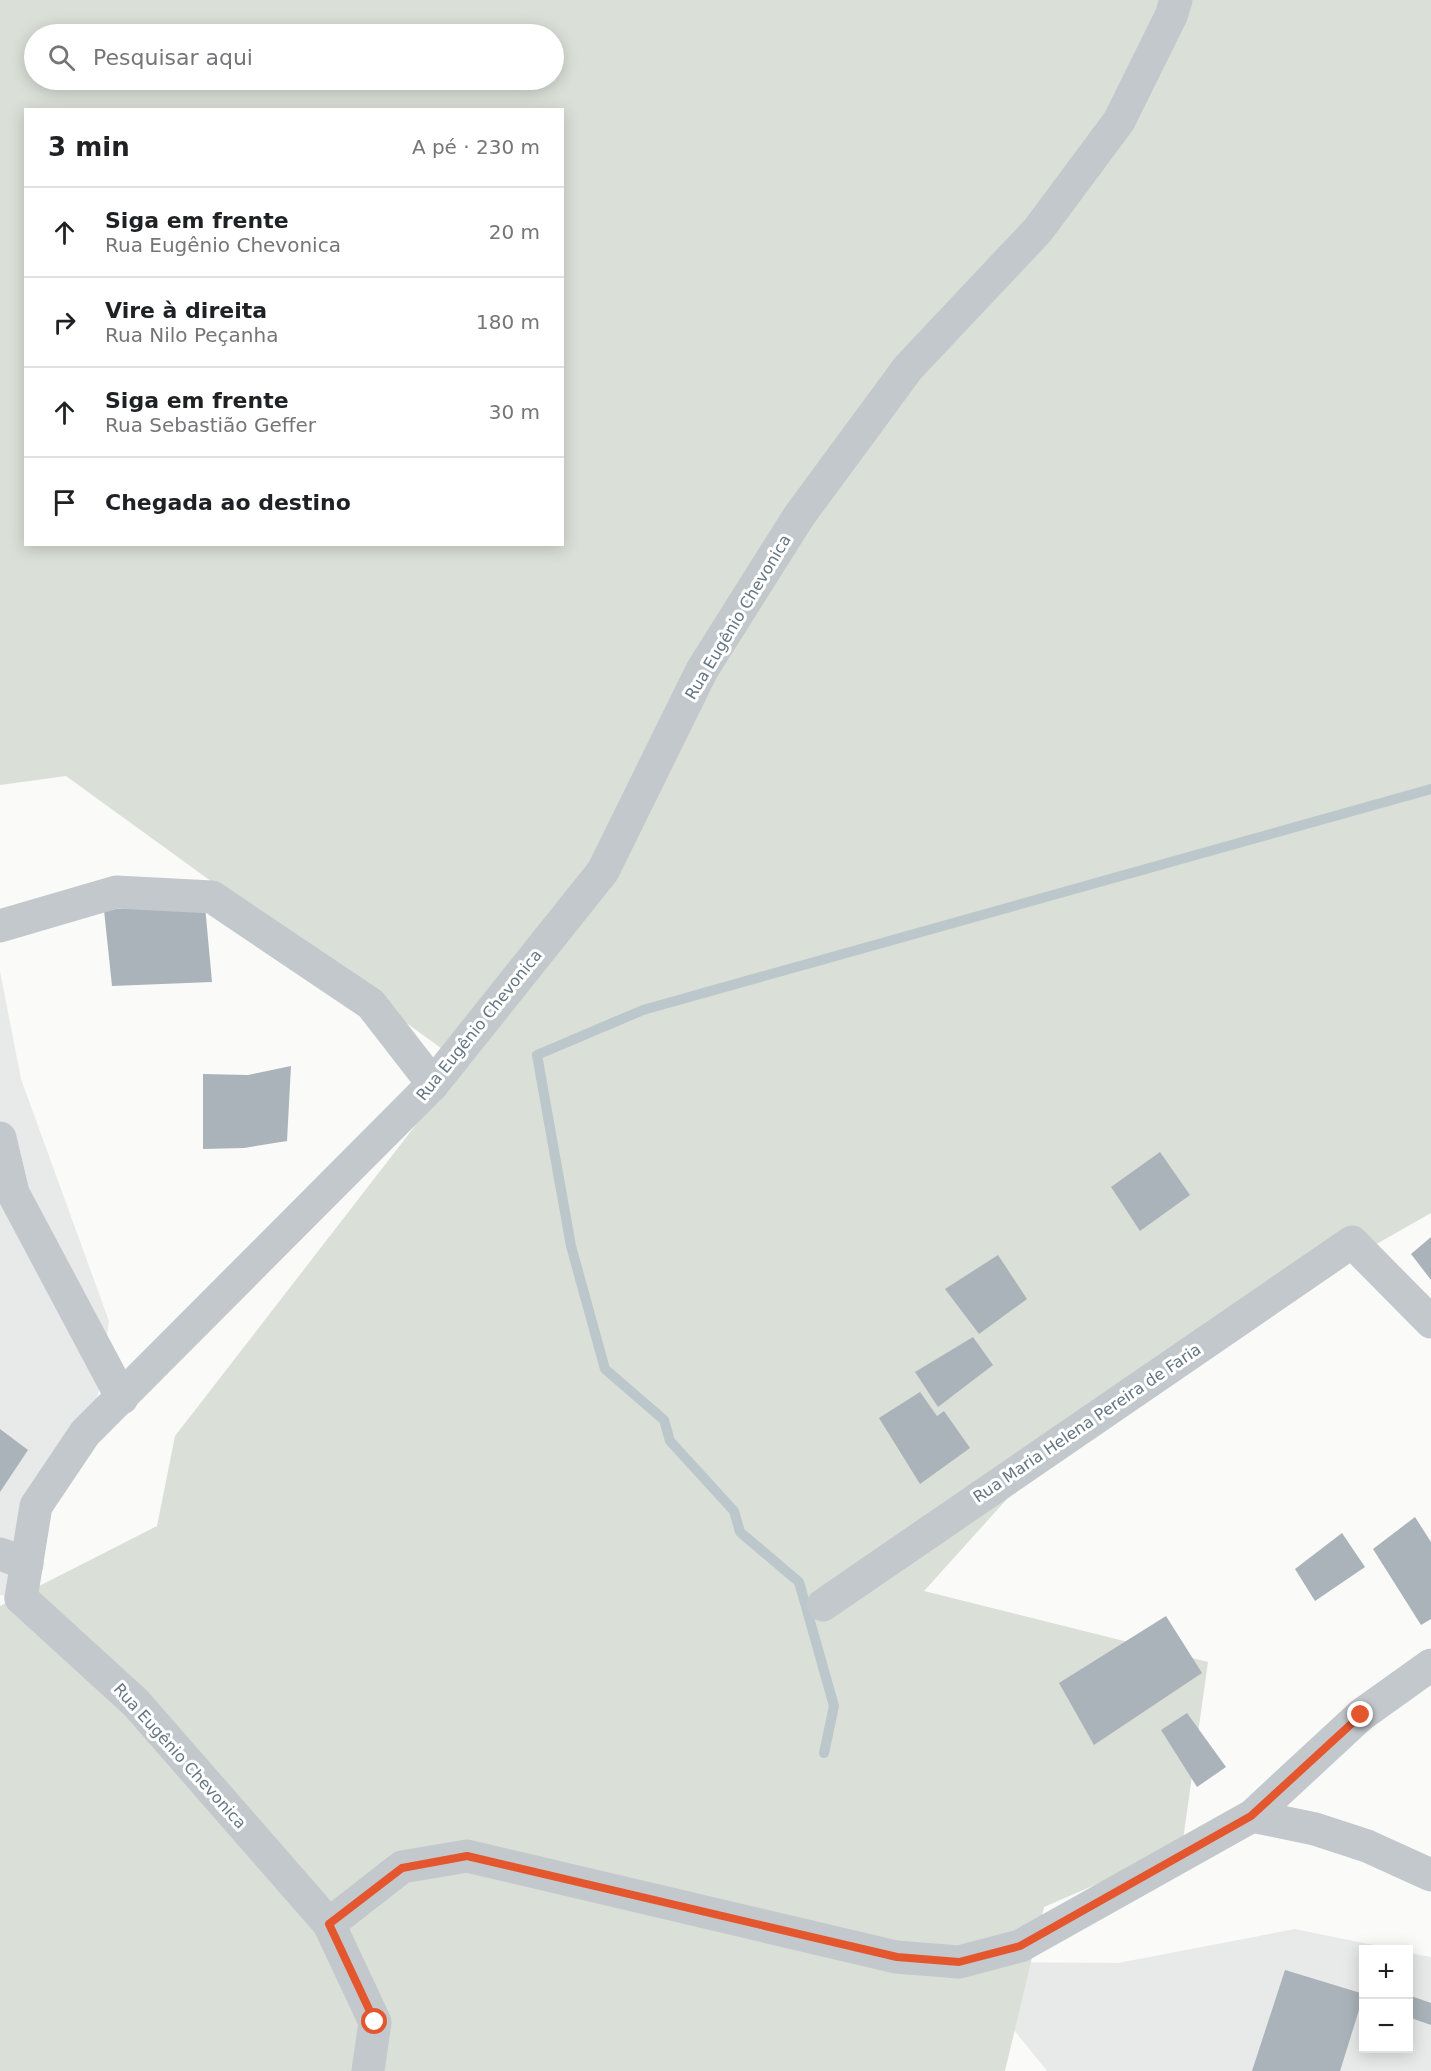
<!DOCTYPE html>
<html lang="pt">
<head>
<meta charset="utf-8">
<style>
  body { margin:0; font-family:"DejaVu Sans",sans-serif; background:#f6f6f6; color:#202124 }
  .controls { position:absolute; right:18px; bottom:18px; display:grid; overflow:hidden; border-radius:0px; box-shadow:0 3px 15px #0003 }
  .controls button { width:54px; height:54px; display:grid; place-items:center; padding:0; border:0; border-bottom:2px solid #e0e0e0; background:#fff; color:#202124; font:30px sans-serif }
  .stop { position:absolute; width:18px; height:18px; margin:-14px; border:4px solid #e4572e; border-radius:50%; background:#fff }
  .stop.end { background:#e4572e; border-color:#fff; box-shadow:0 2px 6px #0008 }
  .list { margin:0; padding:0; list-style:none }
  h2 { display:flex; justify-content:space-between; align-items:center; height:78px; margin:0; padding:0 24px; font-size:26px }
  h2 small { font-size:20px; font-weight:400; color:#757577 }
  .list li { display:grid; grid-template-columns:39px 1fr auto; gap:18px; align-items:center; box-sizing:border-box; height:90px; padding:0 24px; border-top:2px solid #e0e0e0 }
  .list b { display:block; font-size:22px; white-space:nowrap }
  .list p { margin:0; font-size:20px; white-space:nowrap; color:#757577 }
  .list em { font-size:20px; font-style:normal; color:#757577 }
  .icon { flex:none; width:33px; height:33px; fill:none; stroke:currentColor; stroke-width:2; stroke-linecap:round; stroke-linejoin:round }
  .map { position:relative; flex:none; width:1431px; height:2071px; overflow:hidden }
  .search { position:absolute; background:#fff; box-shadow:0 3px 15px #0003; left:24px; top:24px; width:540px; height:66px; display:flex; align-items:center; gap:15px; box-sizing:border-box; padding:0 21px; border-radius:33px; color:#757577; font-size:22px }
  .panel { position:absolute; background:#fff; box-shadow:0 3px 15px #0003; left:24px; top:108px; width:540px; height:438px; border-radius:0px }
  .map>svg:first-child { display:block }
  .built { fill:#e8e9e9 }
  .green { fill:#dadfd7; fill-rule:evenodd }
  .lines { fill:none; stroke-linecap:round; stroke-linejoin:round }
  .stream { stroke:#bbc7cb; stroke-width:10 }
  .building { fill:#aab3b9 }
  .minor { stroke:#c3c8cc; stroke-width:33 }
  .route { stroke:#e4572e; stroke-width:8 }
  .labels { text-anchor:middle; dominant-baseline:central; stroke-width:6; stroke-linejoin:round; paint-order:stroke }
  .street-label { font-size:16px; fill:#657683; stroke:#fff }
</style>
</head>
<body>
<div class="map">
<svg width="1431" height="2071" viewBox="0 0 1431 2071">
  <rect width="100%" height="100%" fill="#fafaf8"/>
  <!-- built -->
  <g class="built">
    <path d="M0,971l21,108 88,242 -10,70 -14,42 -49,74 -15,91 -21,-3z"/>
    <path d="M1295,1929l98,20 -29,1v98h44l1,-95 22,4v114h-384l-88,-109 159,1z"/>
  </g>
  <!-- green -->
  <path class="green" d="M0,0h1431v1213l-341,194 -166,184 284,71 -26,185 -138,60 -39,164h-1005v-465l157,-80 18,-90 288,-372 -397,-288 -66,9zM34,34h520v46h-520zM26,110h536v434h-536z"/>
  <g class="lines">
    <!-- stream -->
    <path class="stream" d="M824,1753l10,-47 -35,-124 -59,-50 -6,-21 -64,-70 -6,-21 -59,-51 -34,-123 -34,-191 106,-45 788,-221"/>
  </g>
  <!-- building -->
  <g class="building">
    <path d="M192,903l13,3 7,76 -100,4 -8,-76z"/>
    <path d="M291,1066l-4,75 -43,7 -41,1v-75l45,1z"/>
    <path d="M1160,1152l30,43 -50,36 -29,-44z"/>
    <path d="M1431,1237v43l-20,-26z"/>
    <path d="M998,1255l29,44 -48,35 -34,-45z"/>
    <path d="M973,1337l20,28 -55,42 -23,-35z"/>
    <path d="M920,1392l17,24 7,-5 26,37 -50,36 -41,-66z"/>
    <path d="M0,1429l28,21 -28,42z"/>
    <path d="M1415,1517l16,25v77l-10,6 -48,-76z"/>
    <path d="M1342,1533l23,34 -50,34 -20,-32z"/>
    <path d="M1166,1616l36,57 -108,72 -35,-62z"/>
    <path d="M1187,1713l39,54 -29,20 -36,-57z"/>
    <path d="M1285,1970l79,24 -24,77h-88z"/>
    <path d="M1411,1996l20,7v22l-23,-8z"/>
  </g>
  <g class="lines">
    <!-- minor -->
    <g class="minor">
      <path d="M0,926l116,-34 96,5 159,107 62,80"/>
      <path d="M0,1138l13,55 109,205"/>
      <path d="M0,1554l27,10"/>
      <path d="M21,1598l15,-92 49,-73 348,-349 170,-213 99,-201 97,-154 109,-148 130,-138 81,-109 52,-105 5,-16"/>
      <path d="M21,1598l115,105 193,221 46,98 -7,49"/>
      <path d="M823,1605l529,-363 79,80"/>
      <path d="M1252,1816l63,13 52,17 64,29"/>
      <path d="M329,1924l73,-57 65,-11 429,101 63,5 61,-16 232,-130 109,-101 70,-50"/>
    </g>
  </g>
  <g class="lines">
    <!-- route -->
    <path class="route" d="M375,2022l-46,-98 73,-56 65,-12 430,101 62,5 61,-16 231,-130 110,-101"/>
  </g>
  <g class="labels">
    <!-- street labels -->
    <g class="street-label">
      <text transform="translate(738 617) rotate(-59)">Rua Eugênio Chevonica</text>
      <text transform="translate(479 1025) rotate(-51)">Rua Eugênio Chevonica</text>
      <text transform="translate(1087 1423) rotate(-34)">Rua Maria Helena Pereira de Faria</text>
      <text transform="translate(180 1756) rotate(48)">Rua Eugênio Chevonica</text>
    </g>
  </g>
</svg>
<div class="controls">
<button>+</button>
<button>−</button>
</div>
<div class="stop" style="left:375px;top:2022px"></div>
<div class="stop end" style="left:1361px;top:1715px"></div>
<div class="search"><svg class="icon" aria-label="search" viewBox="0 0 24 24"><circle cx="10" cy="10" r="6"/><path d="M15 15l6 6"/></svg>Pesquisar aqui</div>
<section class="panel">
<h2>3 min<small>A pé · 230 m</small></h2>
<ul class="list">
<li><svg class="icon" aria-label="ahead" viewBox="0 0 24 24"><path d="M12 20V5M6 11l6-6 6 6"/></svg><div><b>Siga em frente</b><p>Rua Eugênio Chevonica</p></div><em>20 m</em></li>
<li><svg class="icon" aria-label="right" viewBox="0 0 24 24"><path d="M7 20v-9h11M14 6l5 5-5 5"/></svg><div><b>Vire à direita</b><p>Rua Nilo Peçanha</p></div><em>180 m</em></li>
<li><svg class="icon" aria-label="ahead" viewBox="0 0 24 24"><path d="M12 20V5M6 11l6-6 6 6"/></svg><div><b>Siga em frente</b><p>Rua Sebastião Geffer</p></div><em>30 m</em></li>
<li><svg class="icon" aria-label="arrive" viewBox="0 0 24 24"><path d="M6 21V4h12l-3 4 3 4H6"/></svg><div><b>Chegada ao destino</b></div></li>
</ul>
</section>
</div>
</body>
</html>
